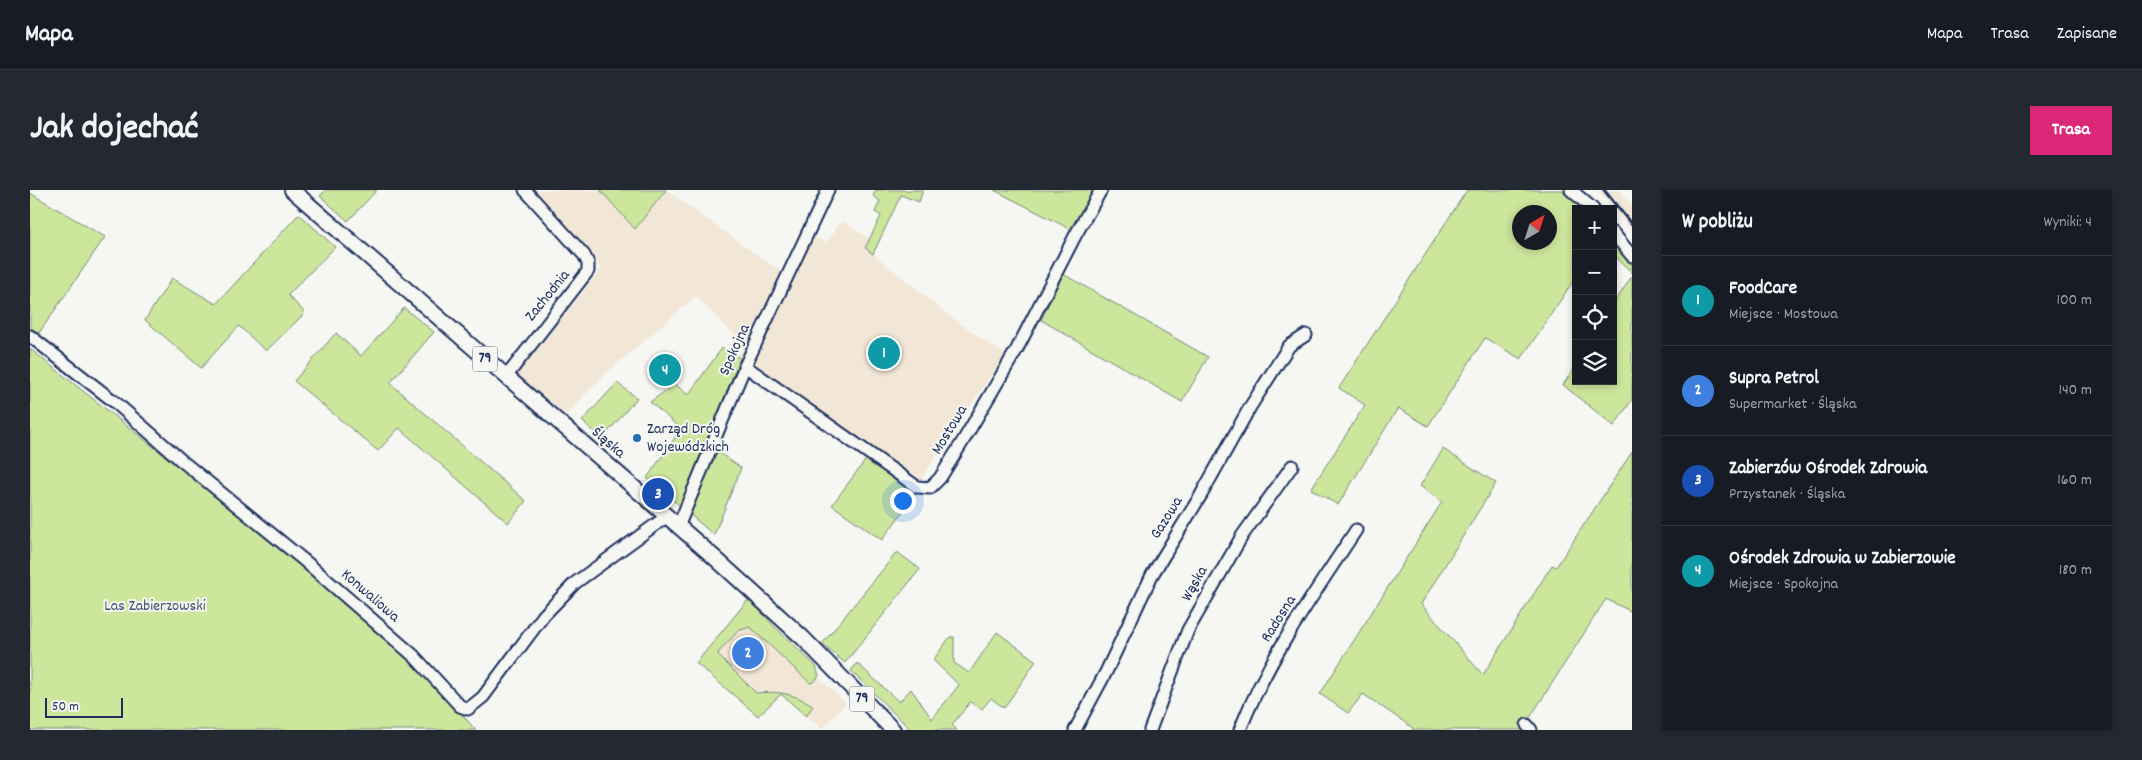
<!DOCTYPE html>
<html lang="pl">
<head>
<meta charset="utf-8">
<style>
  body { margin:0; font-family:Dekko,sans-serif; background:#242831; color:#f1f3f6 }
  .controls { position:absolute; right:15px; top:15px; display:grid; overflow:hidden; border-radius:0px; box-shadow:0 2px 8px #0003 }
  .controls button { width:45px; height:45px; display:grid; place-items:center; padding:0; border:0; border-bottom:1px solid #363941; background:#171b24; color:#f1f3f6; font:25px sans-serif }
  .compass { position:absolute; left:1482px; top:15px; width:45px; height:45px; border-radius:50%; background:#171b24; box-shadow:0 2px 8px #0003; rotate:39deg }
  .scale { position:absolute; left:15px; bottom:12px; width:78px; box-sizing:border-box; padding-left:5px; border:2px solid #1b2f5e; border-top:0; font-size:14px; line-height:18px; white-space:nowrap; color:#1b2f5e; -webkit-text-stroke:4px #f6f6f2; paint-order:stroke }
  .you { position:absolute; left:872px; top:310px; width:18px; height:18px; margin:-12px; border:4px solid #fff; border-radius:50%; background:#1a73e8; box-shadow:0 0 0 8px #1a73e833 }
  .badge { display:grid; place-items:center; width:32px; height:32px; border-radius:50%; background:#db2777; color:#fff; font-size:16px; font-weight:700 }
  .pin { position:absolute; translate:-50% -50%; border:2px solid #fff; box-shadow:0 1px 5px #0006 }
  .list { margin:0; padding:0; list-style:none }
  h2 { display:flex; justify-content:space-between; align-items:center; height:65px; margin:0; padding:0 20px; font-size:21px }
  h2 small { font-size:16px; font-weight:400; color:#9ea1a6 }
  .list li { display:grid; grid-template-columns:32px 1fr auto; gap:15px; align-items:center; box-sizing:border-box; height:90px; padding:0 20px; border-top:1px solid #363941 }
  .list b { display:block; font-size:19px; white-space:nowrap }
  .list p { margin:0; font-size:16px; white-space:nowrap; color:#9ea1a6 }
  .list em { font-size:16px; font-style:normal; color:#9ea1a6 }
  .icon { flex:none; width:28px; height:28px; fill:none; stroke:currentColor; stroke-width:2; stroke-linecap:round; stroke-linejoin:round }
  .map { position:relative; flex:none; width:1602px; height:540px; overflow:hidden; border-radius:0px }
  header { display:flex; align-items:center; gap:30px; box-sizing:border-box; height:70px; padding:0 25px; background:#171b24; border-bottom:1px solid #363941 }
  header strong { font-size:24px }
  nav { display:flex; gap:28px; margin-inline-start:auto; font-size:18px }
  .intro { display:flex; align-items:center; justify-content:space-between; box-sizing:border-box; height:120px; padding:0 30px }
  h1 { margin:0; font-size:35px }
  .button { padding:12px 22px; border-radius:0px; background:#db2777; color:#fff; font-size:18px; font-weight:700 }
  main { display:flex; gap:30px; padding:0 30px }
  aside { flex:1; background:#171b24; border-radius:0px; box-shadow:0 2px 8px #0003 }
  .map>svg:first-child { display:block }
  .built { fill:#f2e7d7 }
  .green { fill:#cce69c; stroke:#748a7d; fill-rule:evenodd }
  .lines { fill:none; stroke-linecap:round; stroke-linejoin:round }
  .minor-casing { stroke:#1b2f5e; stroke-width:15 }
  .major-casing { stroke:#1b2f5e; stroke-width:18 }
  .minor { stroke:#f6f6f2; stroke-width:11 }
  .major { stroke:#f6f6f2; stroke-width:14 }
  .rail { stroke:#1b2f5e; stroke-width:3 }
  .poi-dot { fill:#1f6fb2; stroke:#f6f6f2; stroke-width:2 }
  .labels { text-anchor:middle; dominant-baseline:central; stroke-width:4; stroke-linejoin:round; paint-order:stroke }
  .shield { fill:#f6f6f2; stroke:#5d6b8a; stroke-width:1 }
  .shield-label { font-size:15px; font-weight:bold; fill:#1b2f5e }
  .street-label { font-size:16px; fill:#1b2f5e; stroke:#f6f6f2 }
  .poi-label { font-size:16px; fill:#1b2f5e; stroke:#f6f6f2; text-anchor:start }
  .park-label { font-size:16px; fill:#3e546a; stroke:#f6f6f2 }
</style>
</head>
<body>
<header>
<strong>Mapa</strong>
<nav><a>Mapa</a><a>Trasa</a><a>Zapisane</a></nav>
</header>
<div class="intro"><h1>Jak dojechać</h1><a class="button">Trasa</a></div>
<main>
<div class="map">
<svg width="1602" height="540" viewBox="0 0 1602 540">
  <rect width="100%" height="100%" fill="#f6f6f2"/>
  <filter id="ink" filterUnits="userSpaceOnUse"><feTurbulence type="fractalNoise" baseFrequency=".02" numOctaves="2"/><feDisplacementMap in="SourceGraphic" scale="10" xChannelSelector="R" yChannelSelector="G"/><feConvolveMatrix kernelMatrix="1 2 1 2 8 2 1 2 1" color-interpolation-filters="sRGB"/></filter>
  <g filter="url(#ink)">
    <!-- built -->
    <g class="built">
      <path d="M502,0h68l35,39 31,-39 124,88 23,-42 13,7 16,-22 28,18 -4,9 81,66 58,41 -84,124 -184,-123 8,-10 -49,-50 -94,81 -36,38 -50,-41 86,-106z"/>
      <path d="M1568,0h21l13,15v26z"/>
      <path d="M712,416l104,97 -24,26 -41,-35 -23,22 -62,-53z"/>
    </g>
    <!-- green -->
    <g class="green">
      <path d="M296,0h51l-29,31 -28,-25z"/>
      <path d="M570,0h66l-31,39z"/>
      <path d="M846,0h47l-4,12 -18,-7 -28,59 -8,-6 16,-32 -6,-4 5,-11 -7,-5z"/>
      <path d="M964,0h103l-23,41z"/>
      <path d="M1437,0h101l19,19h-11v68l-55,82 -36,-21 -57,88 -30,-18 -60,97 -27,-16 54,-84 -26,-17zM1490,22h30v30h-30z"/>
      <path d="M0,3l75,44 -66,96 -9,-6z"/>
      <path d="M269,24l36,33 -47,48 17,18 -39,38 -27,-25 -38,42 -56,-48 27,-42 44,26z"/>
      <path d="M1583,51l19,24v8l-19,-19z"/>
      <path d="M1033,84l145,83 -26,45 -141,-82z"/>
      <path d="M1602,86v124l-18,26 -51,-41 13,-20v16h37v-76z"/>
      <path d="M374,118l30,24 -44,51 136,118 -18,22 -109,-95 -21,23 -84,-70 42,-48 25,23z"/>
      <path d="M692,158l18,10 -33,86 34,24 -27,67 -67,-57 34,-49 -31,-27 25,-18 13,11z"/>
      <path d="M0,159l322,255 61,57 63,69h-446z"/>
      <path d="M587,193l20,15 -35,41 -20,-18z"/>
      <path d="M1413,259l53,34 -75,121 62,71 69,-110 4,2 76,-115v160l-26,-13 -84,131h-110l1,-2 -50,-34 -15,19 -28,-19 122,-192 -22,-16z"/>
      <path d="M837,268l49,36 -34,46 -50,-35z"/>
      <path d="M867,362l23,17 -75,94 -23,-19z"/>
      <path d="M720,410l25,27 41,39 3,10 -5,6 -4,1 -60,-56 -12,4 -20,22 1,3 37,37c23,-2 35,0 55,11l2,2 -7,10 -25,-22 -23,22 -62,-53 51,-62z"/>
      <path d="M967,442l39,29 -32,47 -13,-10 -9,11 -12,-7 -18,23 5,5h-46l-60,-59 6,-8 42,39 12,-13 21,30 27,-34 -26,-25 17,-23h4v26l15,10z"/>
    </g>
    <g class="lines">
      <defs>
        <g id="minor">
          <path d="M1541,0l22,19"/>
          <path d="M1583,43l19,23"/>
          <path d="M0,146l86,67 66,58 124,101 108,94 46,50 8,3 15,-12 61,-82 31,-32 91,-66"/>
          <path d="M715,176l172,121 13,1 10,-10 23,-37 54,-92 59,-115 25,-44"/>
          <path d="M476,187l82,-106v-8l-4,-8 -59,-65"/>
          <path d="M648,337l67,-161 83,-176"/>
          <path d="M1497,535l4,5"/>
          <path d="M1045,540l31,-58 46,-97 49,-80 49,-88 39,-61 17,-11"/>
          <path d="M1120,540l38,-100 54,-94 50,-70"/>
          <path d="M1210,540c28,-72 74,-136 116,-200"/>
        </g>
        <path id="major" d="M262,0l423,368 88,80 90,92"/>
      </defs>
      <!-- minor casing -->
      <use href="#minor" class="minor-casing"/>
      <!-- major casing -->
      <use href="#major" class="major-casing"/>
      <!-- minor -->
      <use href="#minor" class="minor"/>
      <!-- major -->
      <use href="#major" class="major"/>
      <!-- rail -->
      <path class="rail" d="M1574,0l28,35"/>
    </g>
  </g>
  <!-- markers -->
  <circle class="poi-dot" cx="607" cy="248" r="5"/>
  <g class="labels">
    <!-- shield labels -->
    <g class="shield">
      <rect x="442.5" y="156.5" width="25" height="25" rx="4"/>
      <rect x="819.5" y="496.5" width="25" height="25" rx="4"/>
    </g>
    <g class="shield-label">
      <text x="455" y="169">79</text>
      <text x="832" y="509">79</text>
    </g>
    <!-- street labels -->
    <g class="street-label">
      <text transform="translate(518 106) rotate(-51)">Zachodnia</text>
      <text transform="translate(705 160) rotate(-66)">Spokojna</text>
      <text transform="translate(920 240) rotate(-59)">Mostowa</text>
      <text transform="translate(578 253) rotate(41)">Śląska</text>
      <text transform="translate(1137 328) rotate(-58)">Gazowa</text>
      <text transform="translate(1165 394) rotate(-61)">Wąska</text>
      <text transform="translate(340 406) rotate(41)">Konwaliowa</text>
      <text transform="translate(1249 429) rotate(-58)">Radosna</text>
    </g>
    <!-- poi labels -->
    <g class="poi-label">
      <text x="617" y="239">Zarząd Dróg<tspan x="617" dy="18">Wojewódzkich</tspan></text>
    </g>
    <!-- park labels -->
    <g class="park-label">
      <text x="125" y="416">Las Zabierzowski</text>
    </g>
  </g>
</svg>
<div class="controls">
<button>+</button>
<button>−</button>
<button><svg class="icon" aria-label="locate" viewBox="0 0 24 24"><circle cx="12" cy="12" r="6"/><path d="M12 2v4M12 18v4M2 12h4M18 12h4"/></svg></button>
<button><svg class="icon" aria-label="layers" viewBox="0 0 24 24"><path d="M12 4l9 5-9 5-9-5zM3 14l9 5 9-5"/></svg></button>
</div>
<svg class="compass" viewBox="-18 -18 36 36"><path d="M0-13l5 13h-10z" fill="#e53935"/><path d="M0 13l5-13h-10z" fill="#9ea1a6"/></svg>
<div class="scale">50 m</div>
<div class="you"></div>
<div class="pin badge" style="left:854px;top:163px;background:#0f9aa8">1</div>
<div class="pin badge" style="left:718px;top:463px;background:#3f7fe0">2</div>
<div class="pin badge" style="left:628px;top:304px;background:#1a4fb4">3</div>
<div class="pin badge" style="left:635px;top:180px;background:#0f9aa8">4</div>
</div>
<aside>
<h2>W pobliżu<small>Wyniki: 4</small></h2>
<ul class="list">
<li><span class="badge" style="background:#0f9aa8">1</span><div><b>FoodCare</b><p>Miejsce · Mostowa</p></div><em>100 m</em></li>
<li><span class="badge" style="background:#3f7fe0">2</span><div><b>Supra Petrol</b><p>Supermarket · Śląska</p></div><em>140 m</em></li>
<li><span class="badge" style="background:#1a4fb4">3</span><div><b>Zabierzów Ośrodek Zdrowia</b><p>Przystanek · Śląska</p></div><em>160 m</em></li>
<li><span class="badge" style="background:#0f9aa8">4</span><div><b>Ośrodek Zdrowia w Zabierzowie</b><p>Miejsce · Spokojna</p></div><em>180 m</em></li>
</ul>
</aside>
</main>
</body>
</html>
